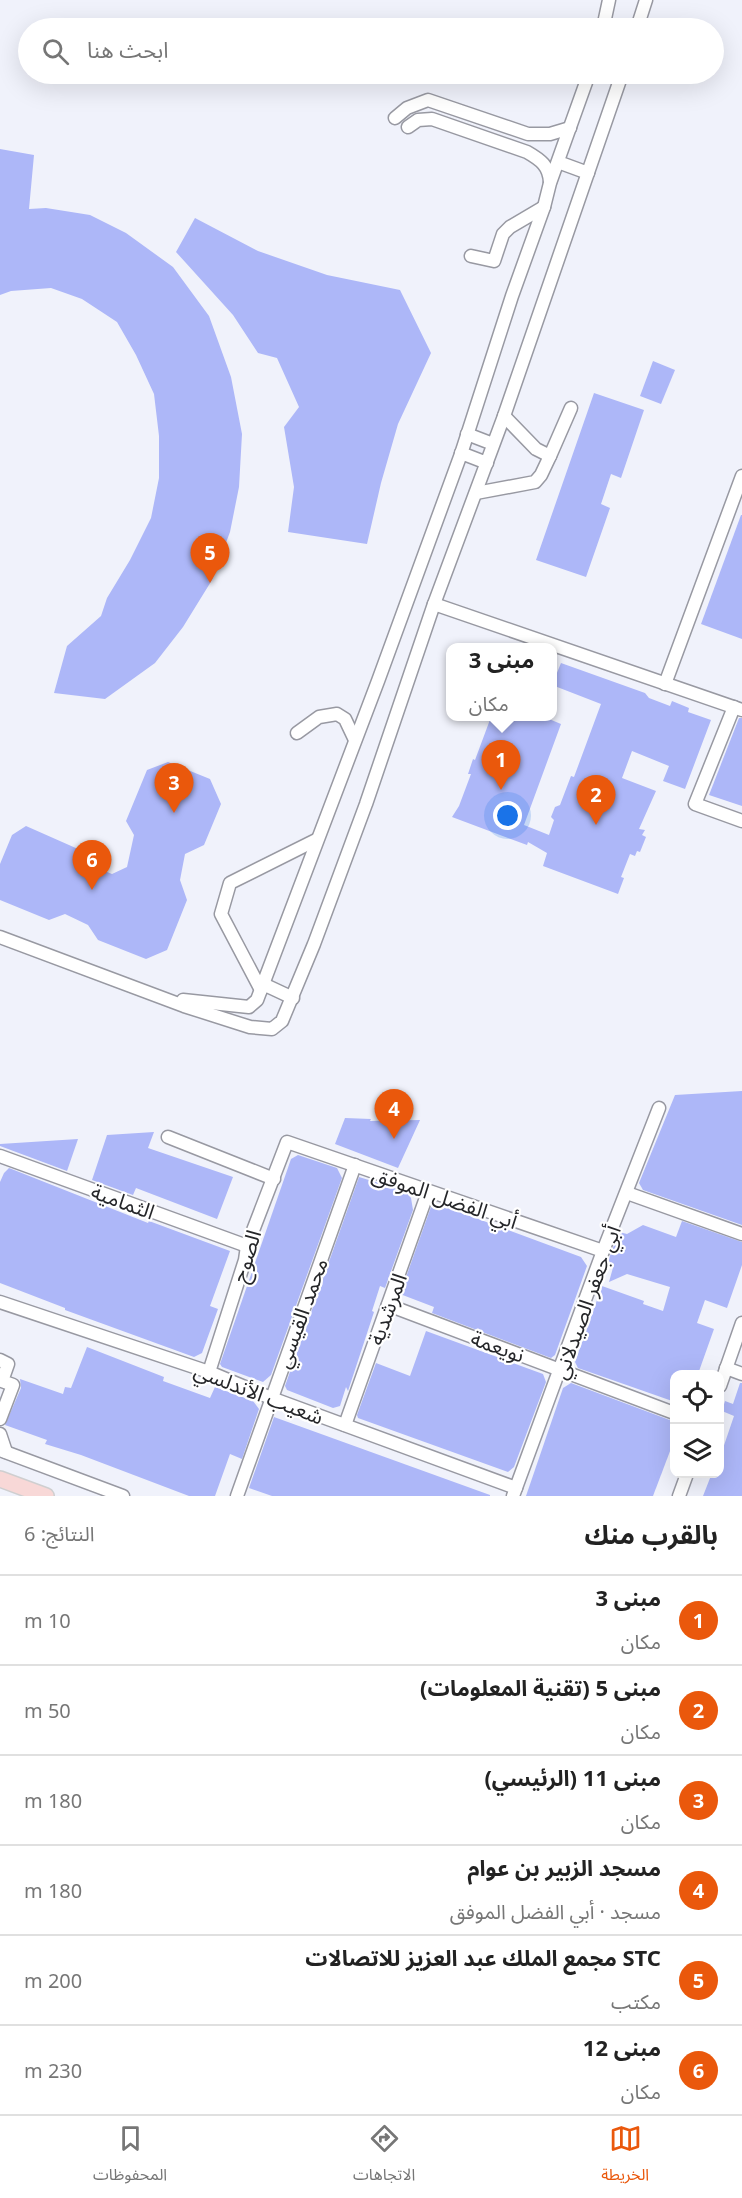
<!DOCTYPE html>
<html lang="ar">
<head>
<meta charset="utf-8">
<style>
  body { margin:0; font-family:"Noto Sans","Noto Sans Arabic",sans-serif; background:#f2f2f2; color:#222; direction:rtl }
  .controls { position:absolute; right:18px; bottom:18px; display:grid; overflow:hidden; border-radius:12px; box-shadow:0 6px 24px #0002 }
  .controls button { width:54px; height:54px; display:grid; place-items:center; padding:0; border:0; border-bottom:2px solid #e0e0e0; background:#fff; color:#222; font:30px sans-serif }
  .you { position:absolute; left:508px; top:816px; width:21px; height:21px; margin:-15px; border:4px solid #fff; border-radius:50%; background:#1a73e8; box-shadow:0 0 0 9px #1a73e833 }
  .badge { display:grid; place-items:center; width:39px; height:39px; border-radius:50%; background:#ea580c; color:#fff; font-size:20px; font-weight:700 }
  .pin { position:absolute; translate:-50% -50px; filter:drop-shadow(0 2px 3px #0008) }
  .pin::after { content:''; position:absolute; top:32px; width:21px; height:18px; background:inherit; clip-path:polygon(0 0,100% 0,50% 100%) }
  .popup { position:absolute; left:446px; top:643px; width:111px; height:78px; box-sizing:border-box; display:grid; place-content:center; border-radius:12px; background:#fff; filter:drop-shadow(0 2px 4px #0005); font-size:20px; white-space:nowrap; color:#767676 }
  .popup b { font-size:22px; color:#222 }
  .popup::after { content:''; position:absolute; left:50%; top:100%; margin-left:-12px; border:12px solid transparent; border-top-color:#fff }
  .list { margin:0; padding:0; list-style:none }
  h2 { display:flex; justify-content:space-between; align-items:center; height:78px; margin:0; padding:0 24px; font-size:26px }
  h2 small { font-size:20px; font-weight:400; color:#767676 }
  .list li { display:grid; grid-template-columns:39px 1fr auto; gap:18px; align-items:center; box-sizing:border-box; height:90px; padding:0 24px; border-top:2px solid #e0e0e0 }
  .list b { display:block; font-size:22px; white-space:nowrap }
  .list p { margin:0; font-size:20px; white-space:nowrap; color:#767676 }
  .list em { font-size:20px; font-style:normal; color:#767676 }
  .icon { flex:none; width:33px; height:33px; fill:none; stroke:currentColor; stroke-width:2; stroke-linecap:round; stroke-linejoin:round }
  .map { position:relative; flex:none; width:742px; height:1496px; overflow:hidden; direction:ltr }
  .search { position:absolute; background:#fff; box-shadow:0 6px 24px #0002; left:18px; right:18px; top:18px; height:66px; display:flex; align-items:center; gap:15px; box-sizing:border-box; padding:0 21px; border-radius:33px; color:#767676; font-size:22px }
  .sheet { height:618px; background:#fff }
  nav { display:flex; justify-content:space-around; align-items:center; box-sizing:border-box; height:84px; border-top:2px solid #e0e0e0; background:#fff; font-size:16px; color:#767676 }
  nav a { display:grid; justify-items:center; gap:3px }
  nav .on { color:#ea580c }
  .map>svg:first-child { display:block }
  .building { fill:#adb7f8 }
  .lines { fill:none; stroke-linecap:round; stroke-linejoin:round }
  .minor-casing { stroke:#9899a2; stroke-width:15 }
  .major-casing { stroke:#cfcfd0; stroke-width:18 }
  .minor { stroke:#fff; stroke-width:12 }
  .major { stroke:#f8d8d7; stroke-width:15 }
  .labels { text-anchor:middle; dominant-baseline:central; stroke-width:4.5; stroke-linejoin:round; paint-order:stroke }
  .street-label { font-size:21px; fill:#252629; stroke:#fff }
</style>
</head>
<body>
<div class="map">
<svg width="742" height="1496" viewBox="0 0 742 1496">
  <rect width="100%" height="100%" fill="#f0f2fb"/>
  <!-- building -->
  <g class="building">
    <path d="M0,149l34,6 -5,54 17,-1 44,7 36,18 47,34 36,49 22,61 11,57 -3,53 -9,45 -18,48 -29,47 -28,36 -50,36 -51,-6 13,-47 34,-30 6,-18 23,-38 21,-42 8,-40v-42l-5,-42 -18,-39 -19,-33 -35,-23 -31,-11 -40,3 -11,4z"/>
    <path d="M195,218l63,33 69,24 73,15 31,63 -33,71 -17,59 -14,61 -79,-12 6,-45 -10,-60 15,-20 -22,-49 -19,-5 -25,-38 -57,-63z"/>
    <path d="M653,361l22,9 -14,34 -21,-8z"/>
    <path d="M594,393l50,17 -23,68 -10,-4 -10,30 9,4 -24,69 -50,-17z"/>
    <path d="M741,515h1v124l-41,-15z"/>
    <path d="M561,663l84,30 4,5 21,8 2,-5 17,7 -1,4 23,8 -26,69 -22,-8 6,-15 -37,-15 -10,27 34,13 -17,38 6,1 -3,5 4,2 -6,15 -3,-1 -2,5 -5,-2 -9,23 3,1 -6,16 -75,-28 4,-13 -19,-11 -1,3 -75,-28 7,-11 12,-32h-3l5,-15 2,1 16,-43h59l-1,2 12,5 -37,101 25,10 5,-15 -3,-3 4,-10 5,-2 11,-29 3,1 27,-73 -49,-19z"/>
    <path d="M739,718h3v88l-33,-11z"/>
    <path d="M168,762l42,17 11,25 -17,41 -19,9 -5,26 7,20 -20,50 -21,9 -48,-19 -10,-15 -23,-11 -16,6 -49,-20v-36l12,-29 14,-9 52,23 9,15 25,10 15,-7 7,-32 -8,-14 21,-51z"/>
    <path d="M742,1091v134l-99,-35 -4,-7 36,-88z"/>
    <path d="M345,1118l26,1 -1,2 50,-1 -22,48 -63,-24z"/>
    <path d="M154,1132l-6,16 85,29 -16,42 -81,-31 -3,7 -41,-15 15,-45z"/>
    <path d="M78,1139l-11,32 -67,-25v-2z"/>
    <path d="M298,1155l39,13 5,10 -71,197 -8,7 -41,-15 -2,-3 71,-205z"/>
    <path d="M9,1168l139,55 1,-2 81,30 -20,55 8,3 -16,44 -8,4 -129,-47v-2l-65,-25v-101l4,-9z"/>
    <path d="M359,1177l46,14 6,7 2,12 -28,78 -5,-2 -8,25 2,1 -26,79 -2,-4 -6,19 -7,2 -46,-18 -2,-4z"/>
    <path d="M435,1203l146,54 6,9 -32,89 -4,3 -119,-45 2,-6 -34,-13 32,-90z"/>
    <path d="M682,1221l60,21v23l-15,43 -22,-8 -8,23 17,6 -16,45h-23v28l-97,-34 -3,-6 27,-76 42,15 -1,3 20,7 7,-24 -43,-13 -18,8 5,-18 -6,-3 11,-29 8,2 16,-9 33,12z"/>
    <path d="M426,1331l117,43 3,8 -32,85 -6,5 -150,-54 -1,-3 19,-52 34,13z"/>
    <path d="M87,1347l77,30 -1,4 47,17 5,-11 38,14 6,8 -17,50 -12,-5 -15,42h-26l-108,-41 -36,-11 2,-4 -42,-15 16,-37 -1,-9 43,15 2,-7 6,1z"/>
    <path d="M571,1383l104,39v16l-22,58h-127l37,-108z"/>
    <path d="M740,1383h2v113h-39l9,-23h8v-16l14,-41 -12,-5 3,-10 8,3z"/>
    <path d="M274,1417l216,78v1h-218l-23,-8z"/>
  </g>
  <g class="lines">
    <defs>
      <g id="minor">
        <path d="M603,28l6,-28"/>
        <path d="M637,28l9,-28"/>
        <path d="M395,118l12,-10 21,-8 100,34h22l20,-6"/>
        <path d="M408,127l10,-7 14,-1 95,33c14,8 22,14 23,30"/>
        <path d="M558,162l30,11"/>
        <path d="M471,256l23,5 9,-27 7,-7 34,-20"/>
        <path d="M467,434l26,10"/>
        <path d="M461,453l26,10"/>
        <path d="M550,456l21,-48"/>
        <path d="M476,493l59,-11 6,-7 9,-19 -14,-7 -32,-33"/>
        <path d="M434,604l308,106"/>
        <path d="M665,684l77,-208"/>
        <path d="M734,707l-39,97 47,17"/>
        <path d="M297,733l22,-16 18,-3 8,5 10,21"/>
        <path d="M0,937l184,69 66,21 22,2 10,-8 32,-77 52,-140 68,-200 70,-188 118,-342"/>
        <path d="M263,984l30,14"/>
        <path d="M261,990l-40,-76 9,-31 86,-43"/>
        <path d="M183,1000l66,7 8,-7 121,-319 83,-227 51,-158 32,-89 6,-24 39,-109"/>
        <path d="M168,1137l106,42"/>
        <path d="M0,1156l247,90"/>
        <path d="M627,1193l115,41"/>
        <path d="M0,1302l209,70 62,26 245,90"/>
        <path d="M388,1305l286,108"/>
        <path d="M0,1360l8,4 -6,17 11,4 -13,34"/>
        <path d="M726,1368l16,6"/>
        <path d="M209,1372l36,-112 2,-14 40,-104 316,109"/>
        <path d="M720,1386l22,-63"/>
        <path d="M345,1425l83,-233"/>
        <path d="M0,1434l6,18"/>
        <path d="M0,1450l123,46"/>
        <path d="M237,1496l118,-331"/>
        <path d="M513,1496l90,-245 56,-143"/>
        <path d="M679,1496l8,-22"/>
      </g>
      <path id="major" d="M0,1479l46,17"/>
    </defs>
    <!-- minor casing -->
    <use href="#minor" class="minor-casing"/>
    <!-- major casing -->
    <use href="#major" class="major-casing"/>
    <!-- minor -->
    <use href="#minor" class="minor"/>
    <!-- major -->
    <use href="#major" class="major"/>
  </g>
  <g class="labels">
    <!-- street labels -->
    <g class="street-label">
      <text transform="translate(445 1197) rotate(19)">أبي الفضل الموفق</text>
      <text transform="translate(123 1201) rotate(20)">الثمامية</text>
      <text transform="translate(246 1256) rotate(-73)">الصوح</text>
      <text transform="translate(586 1302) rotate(-70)">أبي جعفر الصيدلاني</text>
      <text transform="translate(387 1309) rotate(-70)">المرشدية</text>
      <text transform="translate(301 1313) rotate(-70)">محمد القيسي</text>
      <text transform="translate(498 1346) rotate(20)">نويعمة</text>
      <text transform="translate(259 1393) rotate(21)">شعيب الأندلسي</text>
    </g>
  </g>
</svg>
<div class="controls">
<button><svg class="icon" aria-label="locate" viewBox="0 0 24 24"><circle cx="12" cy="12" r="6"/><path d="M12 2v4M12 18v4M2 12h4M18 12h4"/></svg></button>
<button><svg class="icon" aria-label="layers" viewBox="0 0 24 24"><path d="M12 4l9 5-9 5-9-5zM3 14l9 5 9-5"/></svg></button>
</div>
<div class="you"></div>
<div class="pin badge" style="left:501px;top:790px">1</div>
<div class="popup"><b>مبنى 3</b>مكان</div>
<div class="pin badge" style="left:596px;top:825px">2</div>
<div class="pin badge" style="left:174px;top:813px">3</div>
<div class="pin badge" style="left:394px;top:1139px">4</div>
<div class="pin badge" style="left:210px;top:583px">5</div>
<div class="pin badge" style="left:92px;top:890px">6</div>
<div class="search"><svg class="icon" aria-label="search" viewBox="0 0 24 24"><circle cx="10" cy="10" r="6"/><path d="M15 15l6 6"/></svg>ابحث هنا</div>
</div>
<section class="sheet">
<h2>بالقرب منك<small>النتائج: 6</small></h2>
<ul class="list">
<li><span class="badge">1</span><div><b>مبنى 3</b><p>مكان</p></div><em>10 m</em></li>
<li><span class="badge">2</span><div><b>مبنى 5 (تقنية المعلومات)</b><p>مكان</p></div><em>50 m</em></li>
<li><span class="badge">3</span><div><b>مبنى 11 (الرئيسي)</b><p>مكان</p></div><em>180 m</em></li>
<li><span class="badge">4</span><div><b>مسجد الزبير بن عوام</b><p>مسجد · أبي الفضل الموفق</p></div><em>180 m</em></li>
<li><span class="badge">5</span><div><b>STC مجمع الملك عبد العزيز للاتصالات</b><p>مكتب</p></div><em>200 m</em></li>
<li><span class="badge">6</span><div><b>مبنى 12</b><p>مكان</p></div><em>230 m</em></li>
</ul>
</section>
<nav>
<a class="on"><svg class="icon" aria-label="map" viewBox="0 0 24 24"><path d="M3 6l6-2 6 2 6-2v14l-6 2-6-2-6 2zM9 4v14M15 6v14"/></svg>الخريطة</a>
<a><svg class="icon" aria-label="directions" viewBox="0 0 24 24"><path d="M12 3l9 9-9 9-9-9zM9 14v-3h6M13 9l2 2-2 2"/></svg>الاتجاهات</a>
<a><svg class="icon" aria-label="saved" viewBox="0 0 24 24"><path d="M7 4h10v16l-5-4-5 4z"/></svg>المحفوظات</a>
</nav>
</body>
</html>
